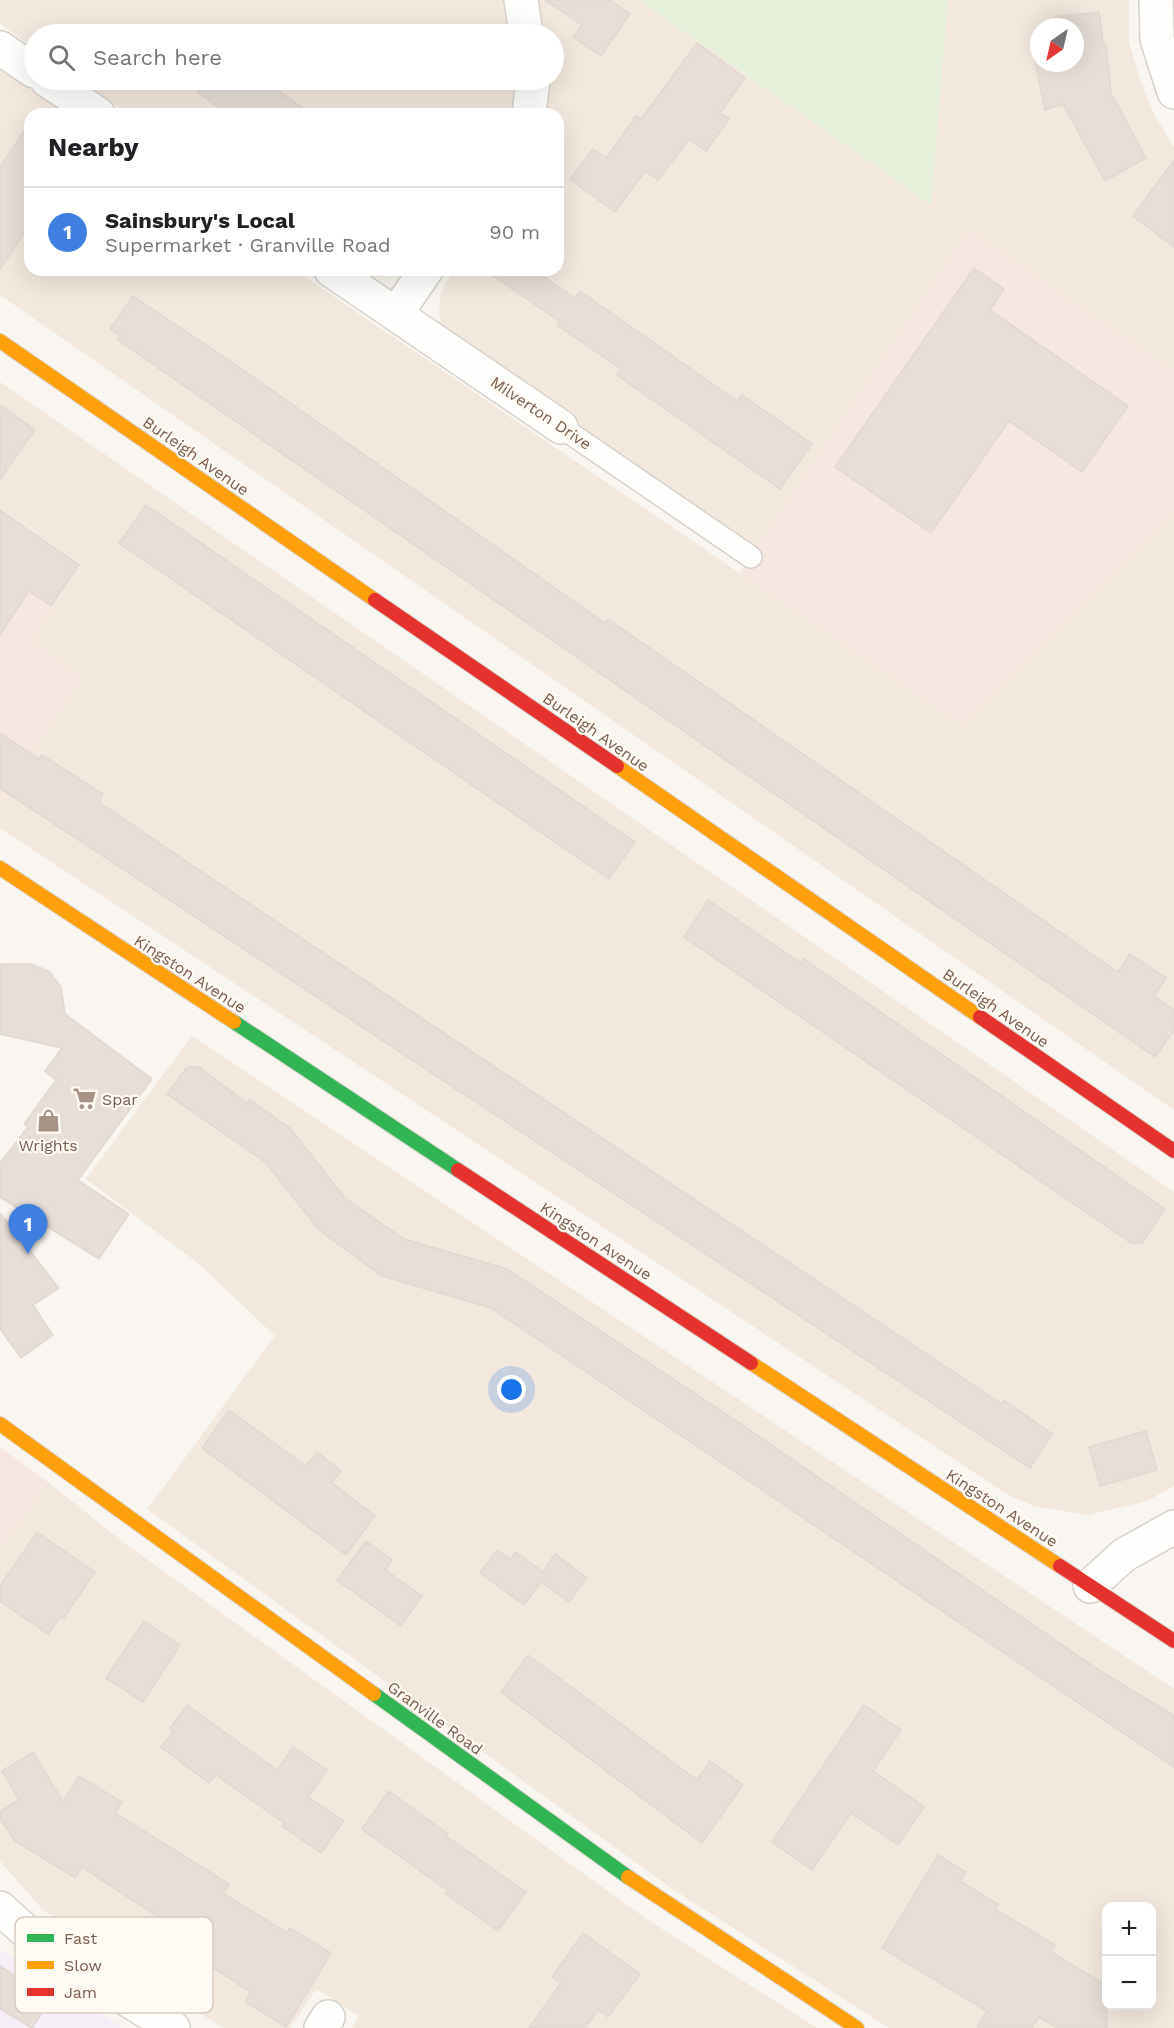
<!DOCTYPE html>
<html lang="en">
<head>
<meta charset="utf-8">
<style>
  body { margin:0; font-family:"Work Sans",sans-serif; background:#f6f6f6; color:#202124 }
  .controls { position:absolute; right:18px; bottom:18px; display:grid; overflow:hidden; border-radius:12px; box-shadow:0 6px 24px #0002 }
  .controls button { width:54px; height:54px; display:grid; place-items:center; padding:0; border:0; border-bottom:2px solid #e0e0e0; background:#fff; color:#202124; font:30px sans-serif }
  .compass { position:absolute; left:1030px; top:18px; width:54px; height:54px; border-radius:50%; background:#fff; box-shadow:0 6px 24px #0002; rotate:214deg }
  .you { position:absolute; left:512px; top:1390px; width:21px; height:21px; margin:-15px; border:4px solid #fff; border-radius:50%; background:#1a73e8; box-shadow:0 0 0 9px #1a73e833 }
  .badge { display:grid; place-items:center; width:39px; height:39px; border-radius:50%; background:#0b8043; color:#fff; font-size:20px; font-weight:700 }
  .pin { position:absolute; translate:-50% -50px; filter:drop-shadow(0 2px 3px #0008) }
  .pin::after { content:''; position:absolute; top:32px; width:21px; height:18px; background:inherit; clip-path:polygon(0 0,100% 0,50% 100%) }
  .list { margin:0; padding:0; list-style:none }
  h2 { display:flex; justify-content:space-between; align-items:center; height:78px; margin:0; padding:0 24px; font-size:26px }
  h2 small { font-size:20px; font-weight:400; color:#757577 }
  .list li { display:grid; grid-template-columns:39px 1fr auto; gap:18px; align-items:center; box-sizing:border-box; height:90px; padding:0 24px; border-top:2px solid #e0e0e0 }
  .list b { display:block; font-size:22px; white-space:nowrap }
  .list p { margin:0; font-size:20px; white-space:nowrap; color:#757577 }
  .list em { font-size:20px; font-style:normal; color:#757577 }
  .icon { flex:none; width:33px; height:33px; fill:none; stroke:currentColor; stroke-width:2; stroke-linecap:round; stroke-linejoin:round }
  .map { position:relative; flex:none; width:1174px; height:2028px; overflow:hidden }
  .search { position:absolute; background:#fff; box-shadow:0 6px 24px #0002; left:24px; top:24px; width:540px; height:66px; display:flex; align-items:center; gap:15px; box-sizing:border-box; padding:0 21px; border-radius:33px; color:#757577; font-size:22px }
  .panel { position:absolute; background:#fff; box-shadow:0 6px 24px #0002; left:24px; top:108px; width:540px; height:168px; border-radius:18px }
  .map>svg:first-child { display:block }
  .residential { fill:#f2e8de; fill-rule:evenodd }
  .commercial { fill:#f6e8e1 }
  .education { fill:#f6eef6 }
  .green { fill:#e7f0db }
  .building { fill:#e6ded7; stroke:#e2d8d2; stroke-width:1.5 }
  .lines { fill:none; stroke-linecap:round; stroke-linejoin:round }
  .lane-casing { stroke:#d7d1cb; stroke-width:24 }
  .street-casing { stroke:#d7d1cb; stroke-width:36 }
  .fast-casing { stroke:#d9d2cb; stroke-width:16 }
  .slow-casing { stroke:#d9d2cb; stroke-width:16 }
  .jam-casing { stroke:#d9d2cb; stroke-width:16 }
  .lane { stroke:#fefefd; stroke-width:21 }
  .street { stroke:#fefefd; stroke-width:33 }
  .fast { stroke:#30b455; stroke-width:14 }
  .slow { stroke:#ff9f0a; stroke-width:14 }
  .jam { stroke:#e5322d; stroke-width:14 }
  .labels { text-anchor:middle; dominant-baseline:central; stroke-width:4.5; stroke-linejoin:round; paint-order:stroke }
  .street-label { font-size:16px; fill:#7a5c4d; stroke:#fffaf3 }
  .poi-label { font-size:16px; fill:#7a5c4d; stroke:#fffaf3; text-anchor:start }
  .key { fill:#fffaf3; stroke:#d7cbc1; stroke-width:1.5 }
  .key-label { font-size:16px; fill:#7a5c4d }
</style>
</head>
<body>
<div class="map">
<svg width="1174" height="2028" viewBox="0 0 1174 2028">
  <rect width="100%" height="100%" fill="#f9f5f0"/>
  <!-- residential -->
  <g class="residential">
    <path d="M0,0h506l5,34h-477v14l-34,-24z"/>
    <path d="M538,0h101l292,204 17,-204h181v42l10,35 16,39 19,31v225l-205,-142 -215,321 -311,-220 -4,-18 2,-21 13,-22h104v-156h-11l1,-34h6v-46h-11zM1039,27h36v36h-36z"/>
    <path d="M0,69l66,45h-36v156h265l666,454 213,-212v598l-1174,-815z"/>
    <path d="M80,80h438l-4,34h-385z"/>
    <path d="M354,270h51l-6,5 -29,3z"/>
    <path d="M0,382l1174,810v294l-27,15 -59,14 -54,-9 -26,-11 -1008,-667v-27l83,-124 -53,-36 52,-76 -82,-58z"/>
    <path d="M192,1036l982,653v339h-285l-218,-140 -524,-379 128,-173 -77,-73 -112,-84zM1106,1906h46v100h-46z"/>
    <path d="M48,1482l75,60 525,378 169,108h-465l7,-12 -43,-27 -26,39h-67l-180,-118 -43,-49v-312z"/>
  </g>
  <!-- commercial -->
  <g class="commercial">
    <path d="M969,230l205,142v140l-213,212 -221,-151z"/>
    <path d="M0,507l82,58 -52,76 53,35 -83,125z"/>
    <path d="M0,1447l48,35 -48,67z"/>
  </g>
  <!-- education -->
  <path class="education" d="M0,1949l121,77 -1,2h-120z"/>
  <!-- green -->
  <path class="green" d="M639,0h309l-17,205z"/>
  <!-- building -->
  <g class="building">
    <path d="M545,0h65l20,14 -29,42 -28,-19 9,-12z"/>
    <path d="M1099,12l4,33 3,-1 5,49 35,65 -41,23 -42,-77 -18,6 -11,-53 5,-1v7h36v-36h-20l-1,-10z"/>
    <path d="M458,25l12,9h-19z"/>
    <path d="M697,43l48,35 -25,35 9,6 -23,32 -17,-12 -31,41 -13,-9 -30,41 -45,-33 23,-30 13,9 30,-42 5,3z"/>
    <path d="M206,80h70l3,2 -4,6 36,26h-83l-31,-22z"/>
    <path d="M464,80h24l-9,10z"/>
    <path d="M30,122v103l-30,44v-102z"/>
    <path d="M1174,160v87l-41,-31z"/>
    <path d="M974,268l30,21 -14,21 138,96 -46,66 -73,-51 -78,112 -96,-66z"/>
    <path d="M491,270h43l41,28 5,-7 157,110 5,-6 70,49 -32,45 -163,-114 4,-6 -64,-44 2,-4 -70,-48z"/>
    <path d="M133,296l90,60 382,267 3,-4 510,353 12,-18 36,24 -12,18 20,14v20l-19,27 -1037,-717 2,-4 -10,-7z"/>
    <path d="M0,405l35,25 -35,49z"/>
    <path d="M146,505l489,337 -26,37 -490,-336z"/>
    <path d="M0,510l79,55 -28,41 -22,-15 -29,44z"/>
    <path d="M0,733l39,26 3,-4 61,39 -4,8 121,82 782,520 2,-4 48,34 -22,34 -1030,-680z"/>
    <path d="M708,900l93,63 3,-4 361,250 -23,34h-11l-447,-306z"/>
    <path d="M0,964h31l18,7 12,16 4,27 87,65 -74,101 51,34 -30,45 -99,-62v-34l28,-36 -4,-3 32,-44 -11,-9 17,-23 -62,-14z"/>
    <path d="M187,1067h12l48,36 2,-4 42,30 54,69 59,41 103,30 225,149 364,250 78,48v51l-683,-459 -109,-32 -63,-46 -54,-68 -98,-68z"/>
    <path d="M0,1213l59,75 -26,17 20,30 -32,23 -21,-29z"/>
    <path d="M229,1410l77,56 11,-14 24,19 -9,12 43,33 -29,39 -144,-107z"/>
    <path d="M1146,1431l11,39 -57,16 -11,-39z"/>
    <path d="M37,1532l58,40 -32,47 -3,-2 -12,17 -48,-33v-15z"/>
    <path d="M366,1541l26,19 -7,10 37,26 -21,30 -64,-46z"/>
    <path d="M497,1550l13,9 6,-7 27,20 12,-18 32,24 -18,24 -28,-20 -17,23 -44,-32z"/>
    <path d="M144,1621l36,24 -37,57 -37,-24z"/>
    <path d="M528,1655l169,125 13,-19 33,24 -41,58 -201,-151z"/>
    <path d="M187,1705l90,65 16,-23 34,23 -19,27 36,24 -23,32 -39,-27 2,-3 -68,-48 -7,8 -48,-36 12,-16 -3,-3z"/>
    <path d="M864,1705l37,25 -28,41 51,36 -26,38 -47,-32 -39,57 -40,-28z"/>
    <path d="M33,1752l30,50 16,-26 43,26 -7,11 114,71 -6,9 64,40 3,-5 41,25 -45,74 -41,-25 6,-10 -87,-56 7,-11 -89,-58 -7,11 -60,-37 -15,-22v-7l19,-13 -17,-28z"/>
    <path d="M389,1791l59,43 -2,2 80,56 -28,39 -53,-38 2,-3 -85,-61z"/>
    <path d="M938,1855l28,17 -6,9 38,23 -3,5 60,36 -4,7 56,34v42h-50l-18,-11 -7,11h-55l10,-17 -105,-63z"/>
    <path d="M583,1933l57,41 -32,43 -10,-7 -13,18h-56l32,-45 -9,-6z"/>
    <path d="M0,1966l51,33 -19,29 -32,-19z"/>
  </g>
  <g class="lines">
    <defs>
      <path id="lane" d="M561,427l190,130"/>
      <g id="street">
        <path d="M521,0l5,34"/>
        <path d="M1156,0l1,39 17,53"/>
        <path d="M0,48l34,23"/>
        <path d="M47,80l51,34"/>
        <path d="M529,114l4,-34"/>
        <path d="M331,270l230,157"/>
        <path d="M396,314l30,-44"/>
        <path d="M1090,1586l34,-31 50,-28"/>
        <path d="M0,1908l42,38 131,82"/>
        <path d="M321,2028l7,-11"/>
      </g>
      <g id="fast">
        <path d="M234,1022l224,148"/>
        <path d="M374,1694l254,183"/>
      </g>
      <g id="slow">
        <path d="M0,341l375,259"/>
        <path d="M617,766l363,251"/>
        <path d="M0,868l234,154"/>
        <path d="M751,1363l309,203"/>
        <path d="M0,1424l374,270"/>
        <path d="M628,1877l229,151"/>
      </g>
      <g id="jam">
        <path d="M375,600l242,166"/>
        <path d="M980,1017l194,134"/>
        <path d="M458,1170l293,193"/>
        <path d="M1060,1566l114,75"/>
      </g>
    </defs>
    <!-- lane casing -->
    <use href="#lane" class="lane-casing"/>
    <!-- street casing -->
    <use href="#street" class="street-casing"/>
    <!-- fast casing -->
    <use href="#fast" class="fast-casing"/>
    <!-- slow casing -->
    <use href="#slow" class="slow-casing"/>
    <!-- jam casing -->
    <use href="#jam" class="jam-casing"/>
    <!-- lane -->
    <use href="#lane" class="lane"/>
    <!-- street -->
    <use href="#street" class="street"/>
    <!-- fast -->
    <use href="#fast" class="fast"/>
    <!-- slow -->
    <use href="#slow" class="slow"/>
    <!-- jam -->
    <use href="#jam" class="jam"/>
  </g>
  <!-- icons -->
  <defs>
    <symbol id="supermarket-bare" viewBox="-9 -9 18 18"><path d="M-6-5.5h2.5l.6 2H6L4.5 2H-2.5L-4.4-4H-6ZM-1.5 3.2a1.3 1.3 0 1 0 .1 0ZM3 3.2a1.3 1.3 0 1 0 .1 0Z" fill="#a69286" stroke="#fffaf3" stroke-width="2.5" paint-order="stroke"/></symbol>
    <symbol id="shop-bare" viewBox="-9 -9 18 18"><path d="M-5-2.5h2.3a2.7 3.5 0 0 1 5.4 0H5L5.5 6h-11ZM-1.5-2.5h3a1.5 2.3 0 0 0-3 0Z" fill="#a69286" stroke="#fffaf3" stroke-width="2.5" paint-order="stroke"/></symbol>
  </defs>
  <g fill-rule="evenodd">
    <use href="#supermarket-bare" x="68" y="1082" width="33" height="33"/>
    <use href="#shop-bare" x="32" y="1104" width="33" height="33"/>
  </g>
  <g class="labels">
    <!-- street labels -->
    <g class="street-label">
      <text transform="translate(541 413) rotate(34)">Milverton Drive</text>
      <text transform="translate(196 456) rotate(35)">Burleigh Avenue</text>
      <text transform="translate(596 732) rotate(35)">Burleigh Avenue</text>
      <text transform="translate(190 974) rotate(33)">Kingston Avenue</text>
      <text transform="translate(996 1008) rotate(35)">Burleigh Avenue</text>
      <text transform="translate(596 1241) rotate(33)">Kingston Avenue</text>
      <text transform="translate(1002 1508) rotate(33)">Kingston Avenue</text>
      <text transform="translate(435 1718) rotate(36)">Granville Road</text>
    </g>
    <!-- poi labels -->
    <g class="poi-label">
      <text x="102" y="1099">Spar</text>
      <text x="48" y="1145" text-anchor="middle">Wrights</text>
    </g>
  </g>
  <!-- legend -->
  <rect x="15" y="1917" width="198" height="96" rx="9" class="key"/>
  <rect x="27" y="1934" width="27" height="8" fill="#30b455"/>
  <rect x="27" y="1961" width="27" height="8" fill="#ff9f0a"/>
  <rect x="27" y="1988" width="27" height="8" fill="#e5322d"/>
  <g class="key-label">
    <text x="64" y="1944">Fast</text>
    <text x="64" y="1971">Slow</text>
    <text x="64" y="1998">Jam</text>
  </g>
</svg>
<div class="controls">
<button>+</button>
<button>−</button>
</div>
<svg class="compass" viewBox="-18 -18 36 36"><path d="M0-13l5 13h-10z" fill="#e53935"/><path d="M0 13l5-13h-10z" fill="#757577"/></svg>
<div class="you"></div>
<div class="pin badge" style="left:28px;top:1254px;background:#3f7fe0">1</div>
<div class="search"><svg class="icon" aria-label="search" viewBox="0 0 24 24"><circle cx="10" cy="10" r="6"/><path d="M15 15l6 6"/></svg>Search here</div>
<section class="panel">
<h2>Nearby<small></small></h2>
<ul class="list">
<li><span class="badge" style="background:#3f7fe0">1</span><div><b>Sainsbury's Local</b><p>Supermarket · Granville Road</p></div><em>90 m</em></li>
</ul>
</section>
</div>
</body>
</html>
